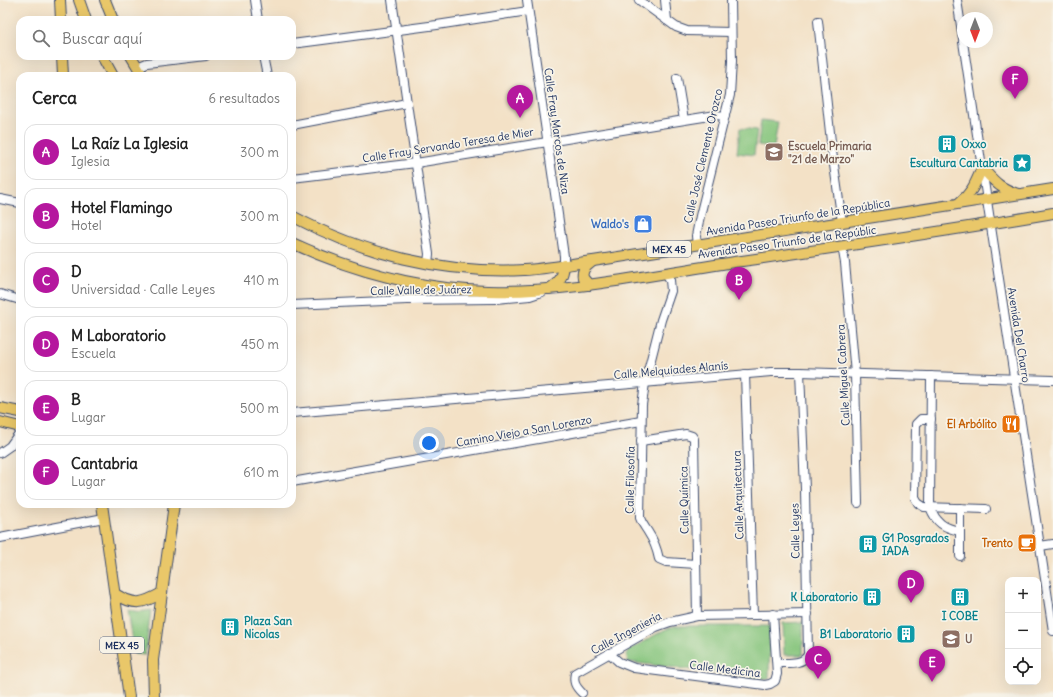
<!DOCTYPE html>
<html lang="es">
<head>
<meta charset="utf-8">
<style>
  body { margin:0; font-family:Delius,sans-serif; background:#f2f2f2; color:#222 }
  .controls { position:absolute; right:12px; bottom:12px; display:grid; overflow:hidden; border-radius:8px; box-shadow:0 4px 16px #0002 }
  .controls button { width:36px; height:36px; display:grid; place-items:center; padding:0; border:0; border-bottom:1px solid #e0e0e0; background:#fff; color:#222; font:20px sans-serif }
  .compass { position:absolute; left:957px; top:12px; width:36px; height:36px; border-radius:50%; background:#fff; box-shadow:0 4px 16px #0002; rotate:180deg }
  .you { position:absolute; left:429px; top:443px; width:14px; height:14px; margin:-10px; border:3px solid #fff; border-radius:50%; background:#1a73e8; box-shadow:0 0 0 6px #1a73e833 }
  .badge { display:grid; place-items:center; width:26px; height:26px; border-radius:50%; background:#b5179e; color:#fff; font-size:13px; font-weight:700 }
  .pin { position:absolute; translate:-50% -33px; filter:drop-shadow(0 1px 2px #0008) }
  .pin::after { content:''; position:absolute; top:21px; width:14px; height:12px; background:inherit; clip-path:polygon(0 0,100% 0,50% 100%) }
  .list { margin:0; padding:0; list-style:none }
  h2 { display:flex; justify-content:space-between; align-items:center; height:52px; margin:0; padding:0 16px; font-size:17px }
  h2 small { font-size:13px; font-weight:400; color:#767676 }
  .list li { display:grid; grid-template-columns:26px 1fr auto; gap:12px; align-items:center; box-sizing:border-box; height:56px; margin:0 8px 8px; padding:0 8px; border:1px solid #e0e0e0; border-radius:12px }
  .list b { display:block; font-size:15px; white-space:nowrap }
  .list p { margin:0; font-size:13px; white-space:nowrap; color:#767676 }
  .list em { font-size:13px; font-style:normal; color:#767676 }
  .icon { flex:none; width:22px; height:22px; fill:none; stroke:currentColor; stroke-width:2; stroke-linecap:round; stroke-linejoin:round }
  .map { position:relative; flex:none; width:1053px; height:697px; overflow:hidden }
  .search { position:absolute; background:#fff; box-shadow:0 4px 16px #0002; left:16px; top:16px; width:280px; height:44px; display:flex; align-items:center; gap:10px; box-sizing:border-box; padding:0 14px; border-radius:12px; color:#767676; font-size:15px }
  .panel { position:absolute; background:#fff; box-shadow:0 4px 16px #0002; left:16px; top:72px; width:280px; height:436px; border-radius:12px }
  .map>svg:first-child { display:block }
  .green { fill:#86c57d; stroke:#507a6e }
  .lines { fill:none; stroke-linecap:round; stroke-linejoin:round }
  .minor-casing { stroke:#3b4a6e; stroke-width:10 }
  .major-casing { stroke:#3b4a6e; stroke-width:12 }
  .minor { stroke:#fff; stroke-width:8 }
  .major { stroke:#e9c769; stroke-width:10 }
  .labels { text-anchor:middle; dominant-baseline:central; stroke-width:3.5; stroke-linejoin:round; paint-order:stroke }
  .shield { fill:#f7f3e8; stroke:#5d6a87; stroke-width:1 }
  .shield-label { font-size:10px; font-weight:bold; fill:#1b2f5e }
  .street-label { font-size:11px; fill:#1b2f5e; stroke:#f7f3e8 }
  .culture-label { font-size:11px; font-weight:bold; fill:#0d838f; stroke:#f7f3e8; text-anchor:start }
  .education-label { font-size:11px; font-weight:bold; fill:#785e54; stroke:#f7f3e8; text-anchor:start }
  .shop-label { font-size:11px; font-weight:bold; fill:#366cbe; stroke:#f7f3e8; text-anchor:end }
  .food-label { font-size:11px; font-weight:bold; fill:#c56008; stroke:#f7f3e8; text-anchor:end }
</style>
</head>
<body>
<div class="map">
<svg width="1053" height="697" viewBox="0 0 1053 697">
  <rect width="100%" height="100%" fill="#f7f3e8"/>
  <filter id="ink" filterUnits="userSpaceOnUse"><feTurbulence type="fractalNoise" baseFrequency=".025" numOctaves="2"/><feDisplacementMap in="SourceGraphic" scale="8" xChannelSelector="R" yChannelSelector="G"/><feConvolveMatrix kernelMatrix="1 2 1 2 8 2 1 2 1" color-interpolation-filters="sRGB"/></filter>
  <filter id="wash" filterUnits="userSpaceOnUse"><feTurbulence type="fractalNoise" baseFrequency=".012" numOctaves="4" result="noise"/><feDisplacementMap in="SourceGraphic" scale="16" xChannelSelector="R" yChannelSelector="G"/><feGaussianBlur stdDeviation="0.9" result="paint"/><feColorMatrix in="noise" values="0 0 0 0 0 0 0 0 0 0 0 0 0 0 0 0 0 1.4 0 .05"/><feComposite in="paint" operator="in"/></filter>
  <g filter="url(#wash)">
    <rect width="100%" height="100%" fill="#f3e1c6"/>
    <!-- green -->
    <g class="green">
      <path d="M761,120l17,2 -4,25 -16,-2z"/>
      <path d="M740,128l17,2 -3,25 -17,-2z"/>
      <path d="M127,609c8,3 15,3 24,1l-6,45 -11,-1z"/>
      <path d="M803,622v33h-19l-1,-32z"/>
      <path d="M675,626h95l-1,53 -141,-17 -2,-8 3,-4 35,-20z"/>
    </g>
  </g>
  <g filter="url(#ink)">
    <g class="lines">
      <defs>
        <g id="minor">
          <path d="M255,0l3,20"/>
          <path d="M392,0l37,254 -1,10"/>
          <path d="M527,0l37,256v9"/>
          <path d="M639,0l37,27 11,4 44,1"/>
          <path d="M665,0l2,20"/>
          <path d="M957,0l6,39"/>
          <path d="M818,21l14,130 10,71"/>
          <path d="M963,42l19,126 71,463"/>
          <path d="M292,44l145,-19 91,-14"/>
          <path d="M263,56l4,20"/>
          <path d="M137,67l10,-4 59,-7"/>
          <path d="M677,78l7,42"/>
          <path d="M292,125l115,-22"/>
          <path d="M292,178l124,-15 300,-48 9,1"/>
          <path d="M0,199l20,4"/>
          <path d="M697,245l-1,-9 4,-20 30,-121 2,-34 -1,-61"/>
          <path d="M842,246l3,17 10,111 3,129"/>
          <path d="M666,273l4,7 1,11 -10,29 -16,63 -3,22 -2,113c2,6 5,9 8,14 6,9 9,17 11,27l7,3 30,2"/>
          <path d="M0,294l20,6"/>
          <path d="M292,305l115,-5 89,-1 34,-3 12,-4"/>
          <path d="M745,374l8,241"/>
          <path d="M931,376l-1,131c6,16 14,21 30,24"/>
          <path d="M292,413l479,-41h29l253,8"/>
          <path d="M931,419h-10l-5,5 -1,74 3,5 6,4 62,2"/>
          <path d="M641,441l45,-7 6,2 2,3 3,177"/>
          <path d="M0,453l10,-7 10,-14"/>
          <path d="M292,482l349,-61"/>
          <path d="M0,538l104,-20"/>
          <path d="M1040,546l13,-2"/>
          <path d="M960,556v-48"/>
          <path d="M609,653l10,9 15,6 131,17 5,-1 5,-3 2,-7 -4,-60"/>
          <path d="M777,663c10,0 27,2 31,-9l-3,-165 -5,-117"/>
          <path d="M582,693c-7,-7 -9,-11 -7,-20l81,-46 14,-5 27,-6 111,-2"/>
        </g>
        <g id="major">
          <path d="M60,0l1,20"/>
          <path d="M79,0l7,20"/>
          <path d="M105,0l8,20"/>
          <path d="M62,56l1,20"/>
          <path d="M102,56l11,20"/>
          <path d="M131,56l12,20"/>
          <path d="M959,203c13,-10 16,-19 23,-35 13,14 17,20 36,26"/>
          <path d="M292,216c71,38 151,58 232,54 23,-1 46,-6 69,-9l460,-72"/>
          <path d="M292,243c61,28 127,46 195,48 86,2 170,-18 255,-30 104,-15 207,-30 311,-48"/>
          <path d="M589,285l-6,-7c-2,-9 4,-12 10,-17"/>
          <path d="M549,289c10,-7 14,-11 15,-24"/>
          <path d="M0,408l20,4"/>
          <path d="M0,422l20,5"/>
          <path d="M102,504l27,193"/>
          <path d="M115,594c20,12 27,10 47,-1"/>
          <path d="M154,697l-1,-37 21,-156"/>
        </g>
      </defs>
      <!-- minor casing -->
      <use href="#minor" class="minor-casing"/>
      <!-- major casing -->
      <use href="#major" class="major-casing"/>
      <!-- minor -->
      <use href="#minor" class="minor"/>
      <!-- major -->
      <use href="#major" class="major"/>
    </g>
  </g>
  <!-- icons -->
  <defs>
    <symbol id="building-square" viewBox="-11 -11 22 22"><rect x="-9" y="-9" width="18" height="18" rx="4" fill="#0f9aa8" stroke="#f7f3e8"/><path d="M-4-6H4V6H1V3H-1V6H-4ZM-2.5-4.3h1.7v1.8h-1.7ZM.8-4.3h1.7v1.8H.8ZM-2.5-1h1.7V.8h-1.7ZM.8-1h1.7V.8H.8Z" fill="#fff"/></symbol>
    <symbol id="school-square" viewBox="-11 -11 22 22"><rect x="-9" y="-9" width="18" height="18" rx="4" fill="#8d6e63" stroke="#f7f3e8"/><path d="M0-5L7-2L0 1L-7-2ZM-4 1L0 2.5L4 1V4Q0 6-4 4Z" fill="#fff"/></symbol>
    <symbol id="sight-square" viewBox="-11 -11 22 22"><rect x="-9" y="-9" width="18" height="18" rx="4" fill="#0f9aa8" stroke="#f7f3e8"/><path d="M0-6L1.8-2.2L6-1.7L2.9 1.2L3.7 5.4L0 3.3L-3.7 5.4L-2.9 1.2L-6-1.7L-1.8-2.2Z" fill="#fff"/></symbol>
    <symbol id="shop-square" viewBox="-11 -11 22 22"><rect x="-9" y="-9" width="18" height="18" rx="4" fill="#3f7fe0" stroke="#f7f3e8"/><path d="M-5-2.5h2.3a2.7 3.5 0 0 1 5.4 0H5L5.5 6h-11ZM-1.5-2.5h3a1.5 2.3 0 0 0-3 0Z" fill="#fff"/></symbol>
    <symbol id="restaurant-square" viewBox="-11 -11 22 22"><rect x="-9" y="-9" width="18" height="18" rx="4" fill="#e8710a" stroke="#f7f3e8"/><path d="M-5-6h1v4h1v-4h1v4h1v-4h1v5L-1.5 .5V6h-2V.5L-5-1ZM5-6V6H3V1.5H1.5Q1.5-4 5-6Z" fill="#fff"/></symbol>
    <symbol id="cafe-square" viewBox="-11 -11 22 22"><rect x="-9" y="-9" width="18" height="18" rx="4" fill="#e8710a" stroke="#f7f3e8"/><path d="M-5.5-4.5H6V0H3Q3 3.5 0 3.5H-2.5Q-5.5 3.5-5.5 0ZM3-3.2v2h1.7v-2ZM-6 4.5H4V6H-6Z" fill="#fff"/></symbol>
  </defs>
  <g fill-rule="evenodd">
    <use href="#building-square" x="936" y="133" width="22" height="22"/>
    <use href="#school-square" x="763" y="141" width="22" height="22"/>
    <use href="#sight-square" x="1011" y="152" width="22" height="22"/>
    <use href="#shop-square" x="632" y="213" width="22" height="22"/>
    <use href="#restaurant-square" x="1000" y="413" width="22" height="22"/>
    <use href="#cafe-square" x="1016" y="532" width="22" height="22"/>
    <use href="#building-square" x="857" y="533" width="22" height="22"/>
    <use href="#building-square" x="861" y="586" width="22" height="22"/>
    <use href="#building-square" x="949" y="586" width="22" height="22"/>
    <use href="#building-square" x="219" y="616" width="22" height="22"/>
    <use href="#building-square" x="895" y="623" width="22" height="22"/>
    <use href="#school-square" x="940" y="628" width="22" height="22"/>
  </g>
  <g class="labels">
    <!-- shield labels -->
    <g class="shield">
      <rect x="647" y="241" width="44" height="16" rx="3"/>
      <rect x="100" y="637" width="44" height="16" rx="3"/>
    </g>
    <g class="shield-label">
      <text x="669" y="249">MEX 45</text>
      <text x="122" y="645">MEX 45</text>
    </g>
    <!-- street labels -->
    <g class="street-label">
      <text transform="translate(557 131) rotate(82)">Calle Fray Marcos de Niza</text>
      <text transform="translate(448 145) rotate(-9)">Calle Fray Servando Teresa de Mier</text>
      <text transform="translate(703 156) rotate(-77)">Calle José Clemente Orozco</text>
      <text transform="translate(798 217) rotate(-9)">Avenida Paseo Triunfo de la República</text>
      <text transform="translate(787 242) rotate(-8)">Avenida Paseo Triunfo de la Repúblic</text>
      <text transform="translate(421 290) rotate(-1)">Calle Valle de Juárez</text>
      <text transform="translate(1019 335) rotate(81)">Avenida Del Charro</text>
      <text transform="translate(671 370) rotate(-5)">Calle Melquíades Alanís</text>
      <text transform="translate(843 375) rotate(-93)">Calle Miguel Cabrera</text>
      <text transform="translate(524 431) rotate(-10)">Camino Viejo a San Lorenzo</text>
      <text transform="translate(630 480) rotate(-89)">Calle Filosofía</text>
      <text transform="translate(738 495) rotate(-92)">Calle Arquitectura</text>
      <text transform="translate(684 500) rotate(-91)">Calle Química</text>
      <text transform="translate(795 531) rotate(-91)">Calle Leyes</text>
      <text transform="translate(626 633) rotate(-28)">Calle Ingeniería</text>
      <text transform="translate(725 669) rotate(7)">Calle Medicina</text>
    </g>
    <!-- culture labels -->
    <g class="culture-label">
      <text x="961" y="144">Oxxo</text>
      <text x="1008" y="163" text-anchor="end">Escultura Cantabria</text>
      <text x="882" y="538">G1 Posgrados<tspan x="882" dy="13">IADA</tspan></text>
      <text x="858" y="597" text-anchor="end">K Laboratorio</text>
      <text x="960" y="616" text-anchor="middle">I COBE</text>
      <text x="244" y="621">Plaza San<tspan x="244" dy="13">Nicolas</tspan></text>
      <text x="892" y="634" text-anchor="end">B1 Laboratorio</text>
    </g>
    <!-- education labels -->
    <g class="education-label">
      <text x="788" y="146">Escuela Primaria<tspan x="788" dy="13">"21 de Marzo"</tspan></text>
      <text x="965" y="639">U</text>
    </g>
    <!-- shop labels -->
    <g class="shop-label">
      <text x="629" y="224">Waldo's</text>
    </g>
    <!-- food labels -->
    <g class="food-label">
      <text x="997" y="424">El Arbólito</text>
      <text x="1013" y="543">Trento</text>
    </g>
  </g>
</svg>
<div class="controls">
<button>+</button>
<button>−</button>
<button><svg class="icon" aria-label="locate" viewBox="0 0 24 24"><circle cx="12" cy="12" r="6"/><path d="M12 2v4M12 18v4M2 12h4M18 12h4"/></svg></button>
</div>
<svg class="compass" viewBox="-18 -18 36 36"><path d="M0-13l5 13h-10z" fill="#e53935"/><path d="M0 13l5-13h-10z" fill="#767676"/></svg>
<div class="you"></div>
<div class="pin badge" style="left:520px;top:118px">A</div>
<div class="pin badge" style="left:739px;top:300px">B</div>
<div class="pin badge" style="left:818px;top:679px">C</div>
<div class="pin badge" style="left:911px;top:603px">D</div>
<div class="pin badge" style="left:932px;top:682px">E</div>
<div class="pin badge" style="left:1015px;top:99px">F</div>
<div class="search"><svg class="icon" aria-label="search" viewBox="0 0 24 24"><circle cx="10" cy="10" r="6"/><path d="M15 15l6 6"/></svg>Buscar aquí</div>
<section class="panel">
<h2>Cerca<small>6 resultados</small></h2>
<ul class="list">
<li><span class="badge">A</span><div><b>La Raíz La Iglesia</b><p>Iglesia</p></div><em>300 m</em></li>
<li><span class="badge">B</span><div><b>Hotel Flamingo</b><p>Hotel</p></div><em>300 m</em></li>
<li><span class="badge">C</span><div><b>D</b><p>Universidad · Calle Leyes</p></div><em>410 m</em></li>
<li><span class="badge">D</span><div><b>M Laboratorio</b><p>Escuela</p></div><em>450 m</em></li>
<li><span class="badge">E</span><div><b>B</b><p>Lugar</p></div><em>500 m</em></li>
<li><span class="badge">F</span><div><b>Cantabria</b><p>Lugar</p></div><em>610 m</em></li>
</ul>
</section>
</div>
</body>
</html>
